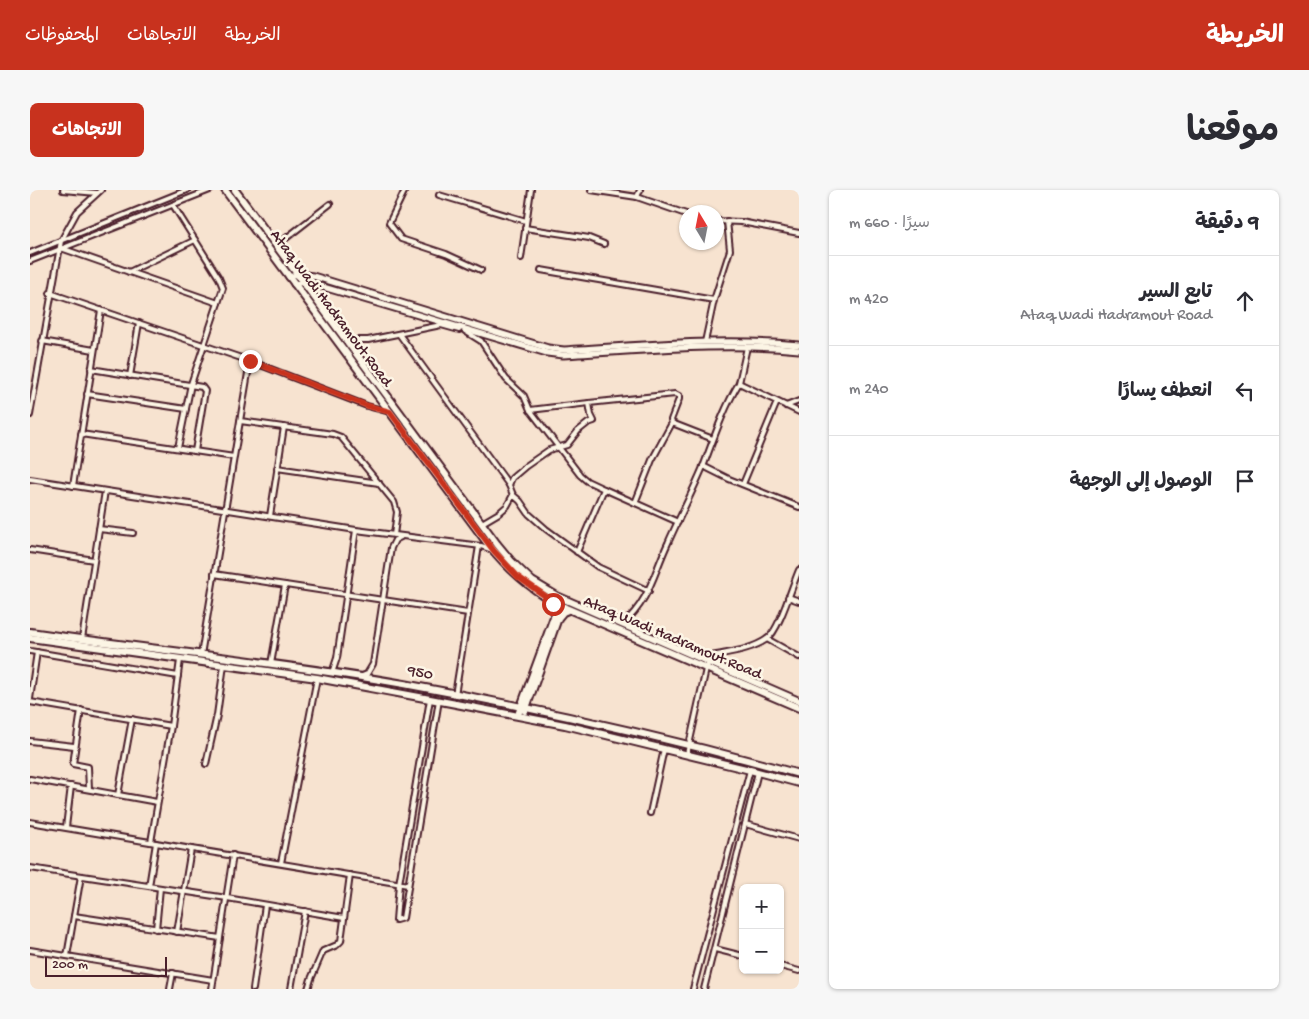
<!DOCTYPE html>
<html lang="ar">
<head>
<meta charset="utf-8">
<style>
  body { margin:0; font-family:"Gochi Hand","Playpen Sans Arabic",sans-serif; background:#f7f7f7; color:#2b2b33; direction:rtl }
  .controls { position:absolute; right:15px; bottom:15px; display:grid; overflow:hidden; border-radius:8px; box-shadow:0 1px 4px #0004 }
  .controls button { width:45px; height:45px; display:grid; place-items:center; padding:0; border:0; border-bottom:1px solid #e1e1e2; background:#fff; color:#2b2b33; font:25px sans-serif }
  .compass { position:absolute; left:649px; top:15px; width:45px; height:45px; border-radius:50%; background:#fff; box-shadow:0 1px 4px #0004; rotate:350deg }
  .scale { position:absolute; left:15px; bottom:12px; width:122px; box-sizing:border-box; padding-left:5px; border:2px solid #4a1f2b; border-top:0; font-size:14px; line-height:18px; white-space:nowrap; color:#4a1f2b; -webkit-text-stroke:4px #fcf5e5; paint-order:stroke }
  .stop { position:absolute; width:15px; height:15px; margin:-11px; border:4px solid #c8321e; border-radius:50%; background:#fff }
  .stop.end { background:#c8321e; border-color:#fff; box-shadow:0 1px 5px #0008 }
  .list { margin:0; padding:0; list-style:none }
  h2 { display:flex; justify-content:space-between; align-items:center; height:65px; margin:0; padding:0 20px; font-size:21px }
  h2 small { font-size:16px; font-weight:400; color:#7c7c81 }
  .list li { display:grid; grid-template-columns:32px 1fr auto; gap:15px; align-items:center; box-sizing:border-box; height:90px; padding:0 20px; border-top:1px solid #e1e1e2 }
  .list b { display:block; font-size:19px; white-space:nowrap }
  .list p { margin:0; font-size:16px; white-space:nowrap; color:#7c7c81 }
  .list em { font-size:16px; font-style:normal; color:#7c7c81 }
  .icon { flex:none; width:28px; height:28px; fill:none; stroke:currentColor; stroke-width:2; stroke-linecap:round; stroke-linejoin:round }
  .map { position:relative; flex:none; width:769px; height:799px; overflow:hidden; direction:ltr; border-radius:8px }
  header { display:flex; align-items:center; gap:30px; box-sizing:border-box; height:70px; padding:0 25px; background:#c8321e; color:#fff }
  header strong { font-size:24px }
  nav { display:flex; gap:28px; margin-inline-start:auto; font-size:18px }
  .intro { display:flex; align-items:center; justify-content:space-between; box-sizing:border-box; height:120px; padding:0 30px }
  h1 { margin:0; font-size:35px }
  .button { padding:12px 22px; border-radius:8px; background:#c8321e; color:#fff; font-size:18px; font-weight:700 }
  main { display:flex; gap:30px; padding:0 30px }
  aside { flex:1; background:#fff; border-radius:8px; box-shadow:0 1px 4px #0004 }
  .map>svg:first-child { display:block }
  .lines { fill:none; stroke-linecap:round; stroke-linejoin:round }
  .minor-casing { stroke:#4a1f2b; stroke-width:8 }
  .tertiary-casing { stroke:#4a1f2b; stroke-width:9 }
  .primary-casing { stroke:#4a1f2b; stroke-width:10 }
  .minor { stroke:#fcf5e5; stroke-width:4 }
  .tertiary { stroke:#fcf5e5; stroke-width:5 }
  .primary { stroke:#fcf5e5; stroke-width:6 }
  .route { stroke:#c8321e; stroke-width:6 }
  .labels { text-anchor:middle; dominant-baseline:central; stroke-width:5; stroke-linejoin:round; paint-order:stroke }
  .street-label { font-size:16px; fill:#4a1f2b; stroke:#fcf5e5 }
</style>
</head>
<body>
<header>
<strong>الخريطة</strong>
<nav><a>الخريطة</a><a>الاتجاهات</a><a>المحفوظات</a></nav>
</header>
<div class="intro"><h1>موقعنا</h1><a class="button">الاتجاهات</a></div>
<main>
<aside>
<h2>9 دقيقة<small>سيرًا · 660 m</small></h2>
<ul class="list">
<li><svg class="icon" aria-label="ahead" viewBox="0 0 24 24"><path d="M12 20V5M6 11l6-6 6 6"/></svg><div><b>تابع السير</b><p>Ataq Wadi Hadramout Road</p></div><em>420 m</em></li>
<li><svg class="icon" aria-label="left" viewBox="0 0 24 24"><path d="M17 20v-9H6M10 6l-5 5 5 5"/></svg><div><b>انعطف يسارًا</b></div><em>240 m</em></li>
<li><svg class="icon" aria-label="arrive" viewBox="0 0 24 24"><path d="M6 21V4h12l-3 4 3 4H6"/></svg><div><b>الوصول إلى الوجهة</b></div></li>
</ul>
</aside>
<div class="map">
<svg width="769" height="799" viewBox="0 0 769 799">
  <rect width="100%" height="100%" fill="#f7e3d0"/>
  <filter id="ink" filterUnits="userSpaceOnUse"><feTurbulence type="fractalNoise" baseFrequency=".02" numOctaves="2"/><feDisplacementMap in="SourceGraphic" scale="10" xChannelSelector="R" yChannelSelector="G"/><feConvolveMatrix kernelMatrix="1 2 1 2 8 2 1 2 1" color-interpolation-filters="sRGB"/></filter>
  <g filter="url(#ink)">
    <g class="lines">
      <defs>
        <g id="minor">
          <path d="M33,0l34,3"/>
          <path d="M375,0l-16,33 12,16 45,15 35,16"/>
          <path d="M561,0l46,7 49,17"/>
          <path d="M409,5l87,26"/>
          <path d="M607,7l3,-7"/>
          <path d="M143,15l46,73 4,10 -32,96 -13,64"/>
          <path d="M686,31l25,1 58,11"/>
          <path d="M495,38l64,10 15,6"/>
          <path d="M246,56l54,-42"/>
          <path d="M31,58l157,55"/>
          <path d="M0,63l157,-63"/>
          <path d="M491,68l10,-68"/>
          <path d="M0,71l180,-71"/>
          <path d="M511,80l173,30"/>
          <path d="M99,82l66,-32"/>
          <path d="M20,103l200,68 117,45 23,6"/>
          <path d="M435,141l16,10 25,38 18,17 6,14 50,65 7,6 17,8 -27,63"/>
          <path d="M369,144l110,151"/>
          <path d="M316,150h22l73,-15 18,5"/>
          <path d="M12,151l52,9"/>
          <path d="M675,152l9,-42 16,-50 -3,-29"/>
          <path d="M61,179l111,18 3,4 -10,60"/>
          <path d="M100,186l9,-53"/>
          <path d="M709,193l8,-36"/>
          <path d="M57,204l99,15"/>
          <path d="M756,216l13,-5"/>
          <path d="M500,220l59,-7"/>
          <path d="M0,225l31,-174 16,-29 24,-22"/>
          <path d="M210,231l93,13 8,3 53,65 3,10 -3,23"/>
          <path d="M51,244l153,23"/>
          <path d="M673,276l26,13 70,28"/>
          <path d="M247,278l102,15"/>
          <path d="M0,289l326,51 125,16 9,3"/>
          <path d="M713,294l34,-82"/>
          <path d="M43,296l28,-176"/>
          <path d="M574,299l74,33"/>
          <path d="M483,305l-4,-10 3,-7 14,-12 23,-16 18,-5 11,-14 10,-8 6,-2 -3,-6 -2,-12 86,-9 4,2v3l-8,21 1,3 41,16"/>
          <path d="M605,313l17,-43 20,-37"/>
          <path d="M240,326l14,-89"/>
          <path d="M452,333l17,-10 8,-7 6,-11 7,6 9,13 17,15 52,38 51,24"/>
          <path d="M69,339l34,4"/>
          <path d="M0,360l64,10"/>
          <path d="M184,384l254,39"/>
          <path d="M758,407l11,4"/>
          <path d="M592,435c28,-25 31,-50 46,-82 11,-25 24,-50 35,-76 11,-29 20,-57 36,-84l60,29"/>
          <path d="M52,449l23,-148"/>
          <path d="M737,449l32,18"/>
          <path d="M0,461l148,25"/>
          <path d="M171,465l49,-294"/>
          <path d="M241,474l14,-79"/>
          <path d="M302,483l5,-15 19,-128"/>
          <path d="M332,486l5,-2 6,-10 18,-116 4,-8 6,-3"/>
          <path d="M425,505l24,-149"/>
          <path d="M0,509l7,-47"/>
          <path d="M400,509l-31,185 -3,36 7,-2 36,-218"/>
          <path d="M0,512l141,24"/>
          <path d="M51,520l-8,54 15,3 1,22"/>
          <path d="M0,551l44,5"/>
          <path d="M657,564l19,-85 6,-13c18,-4 39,-6 55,-17 12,-8 25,-53 32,-69"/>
          <path d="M176,574l11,-49 7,-50"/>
          <path d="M0,589l127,23"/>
          <path d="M88,605l14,-76"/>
          <path d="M620,623l14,-64"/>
          <path d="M0,632l378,63"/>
          <path d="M715,634l54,15"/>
          <path d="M36,637l5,-41"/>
          <path d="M121,652l20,-116 9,-66"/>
          <path d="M251,673l36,-185"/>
          <path d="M0,678l197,30 117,20"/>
          <path d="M119,696l7,-43"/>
          <path d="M44,726l146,22"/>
          <path d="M126,739l4,-41"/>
          <path d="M147,742l14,-83"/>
          <path d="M685,759l28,7"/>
          <path d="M0,760l183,30"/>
          <path d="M37,766l14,-80"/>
          <path d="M750,776l19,5"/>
          <path d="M140,799l3,-16"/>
          <path d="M182,799l21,-134"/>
          <path d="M223,799l12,-84"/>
          <path d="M261,799l14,-78"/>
          <path d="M278,799l3,-10 12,-28 14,-6 4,-4 9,-66"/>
          <path d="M663,799l57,-219"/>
          <path d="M674,799l54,-217"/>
        </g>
        <g id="tertiary">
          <path d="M259,87l9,-3 15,2 235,72 16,2c77,-4 157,-13 235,-5"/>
          <path d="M264,94l10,-2 9,2 234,69 16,2c78,-4 158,-13 236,-5"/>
        </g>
        <g id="primary">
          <path d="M195,0l263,354c22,27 46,49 78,64l233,100"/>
          <path d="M205,0l262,354 14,17 21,20 25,15 242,105"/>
          <path d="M0,442c124,18 250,30 374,52 132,24 265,54 395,90"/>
          <path d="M0,448l287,40 113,21 135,26 185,45 49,13"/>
          <path d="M495,521l33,-93 5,-6 5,-2"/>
          <path d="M489,522l36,-98 -1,-8 -3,-5"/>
        </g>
      </defs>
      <!-- minor casing -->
      <use href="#minor" class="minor-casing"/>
      <!-- tertiary casing -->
      <use href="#tertiary" class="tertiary-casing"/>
      <!-- primary casing -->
      <use href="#primary" class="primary-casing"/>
      <!-- minor -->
      <use href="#minor" class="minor"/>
      <!-- tertiary -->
      <use href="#tertiary" class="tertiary"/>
      <!-- primary -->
      <use href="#primary" class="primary"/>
    </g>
  </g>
  <g class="lines" filter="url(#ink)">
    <!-- route -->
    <path class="route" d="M220,171l118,45 22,6 104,139 24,26 33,23 2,4"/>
  </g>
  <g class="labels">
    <!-- street labels -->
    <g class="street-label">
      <text transform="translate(300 119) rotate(53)">Ataq Wadi Hadramout Road</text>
      <text transform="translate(642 449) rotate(23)">Ataq Wadi Hadramout Road</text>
      <text transform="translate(390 484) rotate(11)">950</text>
    </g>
  </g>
</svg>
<div class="controls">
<button>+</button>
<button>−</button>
</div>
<svg class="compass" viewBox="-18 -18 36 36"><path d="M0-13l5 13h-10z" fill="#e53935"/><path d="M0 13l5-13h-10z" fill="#7c7c81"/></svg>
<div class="scale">200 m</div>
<div class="stop" style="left:523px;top:414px"></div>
<div class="stop end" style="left:220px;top:171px"></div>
</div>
</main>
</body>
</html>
